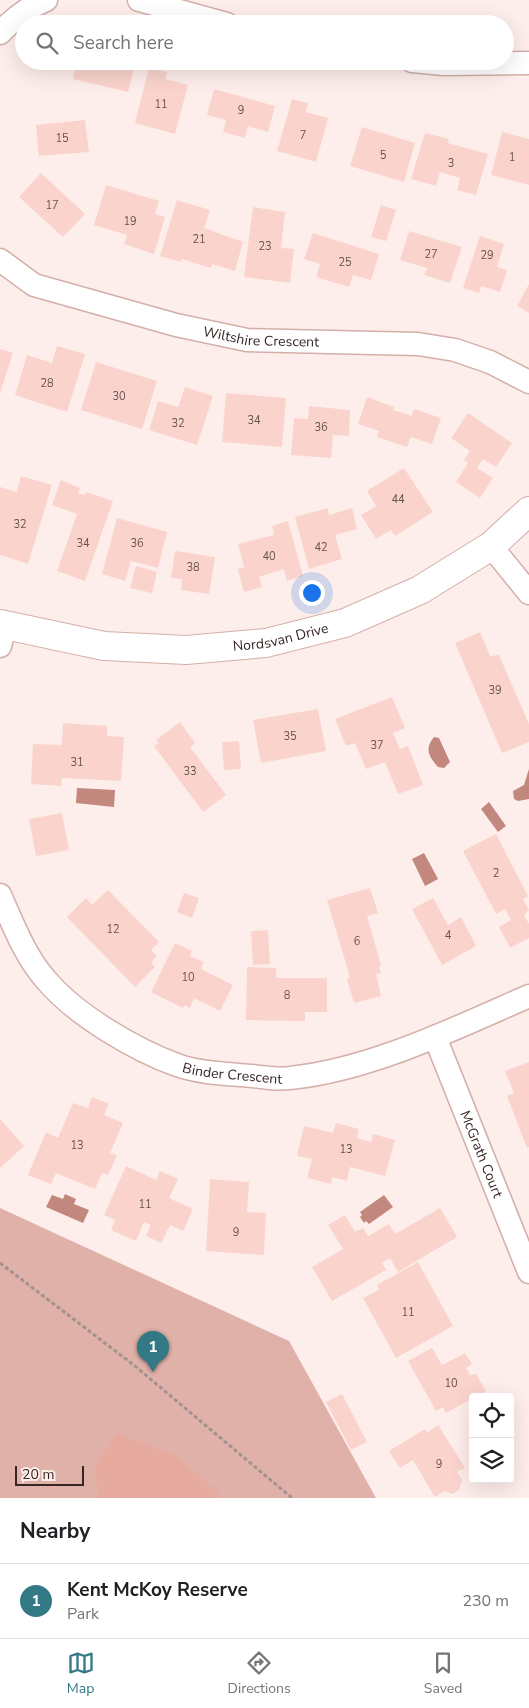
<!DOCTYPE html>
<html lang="en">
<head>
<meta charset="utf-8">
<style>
  body { margin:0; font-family:"Nunito Sans",sans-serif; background:#f2f2f2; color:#202124 }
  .controls { position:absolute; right:15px; bottom:15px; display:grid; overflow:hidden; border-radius:5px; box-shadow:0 5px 20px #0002 }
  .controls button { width:45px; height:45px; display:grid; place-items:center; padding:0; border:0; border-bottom:1px solid #e0e0e0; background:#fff; color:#202124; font:25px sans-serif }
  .scale { position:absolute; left:15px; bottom:12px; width:69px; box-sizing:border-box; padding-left:5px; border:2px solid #362725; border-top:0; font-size:14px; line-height:18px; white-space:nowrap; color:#362725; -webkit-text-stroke:4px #feeeeb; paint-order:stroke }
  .you { position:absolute; left:311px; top:592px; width:18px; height:18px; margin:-12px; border:4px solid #fff; border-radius:50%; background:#1a73e8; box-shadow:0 0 0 8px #1a73e833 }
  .badge { display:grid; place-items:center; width:32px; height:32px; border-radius:50%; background:#337985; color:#fff; font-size:16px; font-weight:700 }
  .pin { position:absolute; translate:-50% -41px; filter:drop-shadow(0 1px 2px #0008) }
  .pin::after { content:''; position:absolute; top:26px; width:18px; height:15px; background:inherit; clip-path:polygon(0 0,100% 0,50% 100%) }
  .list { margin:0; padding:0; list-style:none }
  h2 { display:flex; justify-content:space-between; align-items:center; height:65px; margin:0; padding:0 20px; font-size:21px }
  h2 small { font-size:16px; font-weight:400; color:#757577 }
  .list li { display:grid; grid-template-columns:32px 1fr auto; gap:15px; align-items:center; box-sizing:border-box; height:75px; padding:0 20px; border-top:1px solid #e0e0e0 }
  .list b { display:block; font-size:19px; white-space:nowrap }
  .list p { margin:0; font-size:16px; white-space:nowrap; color:#757577 }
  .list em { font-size:16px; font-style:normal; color:#757577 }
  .icon { flex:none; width:28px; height:28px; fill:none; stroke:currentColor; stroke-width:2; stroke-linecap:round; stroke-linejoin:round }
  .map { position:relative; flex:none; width:529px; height:1498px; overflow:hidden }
  .search { position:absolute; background:#fff; box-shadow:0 5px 20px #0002; left:15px; right:15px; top:15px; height:55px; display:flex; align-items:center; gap:12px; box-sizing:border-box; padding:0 18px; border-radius:28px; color:#757577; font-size:19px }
  .sheet { height:140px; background:#fff }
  nav { display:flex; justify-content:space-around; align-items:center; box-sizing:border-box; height:70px; border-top:1px solid #e0e0e0; background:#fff; font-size:14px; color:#757577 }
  nav a { display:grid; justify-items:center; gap:2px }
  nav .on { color:#337985 }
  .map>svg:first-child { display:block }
  .green { fill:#dfb1a9 }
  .forest { fill:#e7aa9f }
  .water { fill:#c2877d }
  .building { fill:#fad4cc }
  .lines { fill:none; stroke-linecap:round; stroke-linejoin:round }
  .minor-casing { stroke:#d4afa8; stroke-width:25 }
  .tertiary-casing { stroke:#d4afa8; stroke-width:30 }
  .path { stroke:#a2928f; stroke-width:3; stroke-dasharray:4 2.5; stroke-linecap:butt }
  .minor { stroke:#fff; stroke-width:22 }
  .tertiary { stroke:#fff; stroke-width:28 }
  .labels { text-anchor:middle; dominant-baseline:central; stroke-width:4; stroke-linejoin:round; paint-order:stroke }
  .number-label { font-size:11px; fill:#67524f }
  .street-label { font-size:14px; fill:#362725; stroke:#feeeeb }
</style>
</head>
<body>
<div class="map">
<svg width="529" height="1498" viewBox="0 0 529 1498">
  <rect width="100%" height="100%" fill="#feeeeb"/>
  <!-- green -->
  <path class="green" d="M0,1208l289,133 87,157h-376z"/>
  <!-- forest -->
  <path class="forest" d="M117,1433l58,22 43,37 3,6h-123l-3,-32z"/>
  <!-- water -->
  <g class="water">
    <path d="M434,737l5,1 11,24 -6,6 -6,-1c-9,-10 -14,-18 -4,-30z"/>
    <path d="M529,769v30l-11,2 -4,-2 -1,-8 11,-6z"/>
    <path d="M77,788l38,2 -1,17 -38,-4z"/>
    <path d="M489,802l17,24 -8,6 -17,-23z"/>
    <path d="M424,853l14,26 -13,7 -13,-27z"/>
    <path d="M65,1194l11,5 -2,5 15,6 -6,13 -37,-16 6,-12 11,4z"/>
    <path d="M384,1195l9,12 -24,17 -3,-3 -2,2 -4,-6 2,-2 -2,-3z"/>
  </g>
  <!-- building -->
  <g class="building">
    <path d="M77,61h49l9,3 -7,28 -55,-13z"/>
    <path d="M149,68l18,4 -2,7 23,6 -13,49 -40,-11z"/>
    <path d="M214,89l61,17 -7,26 -20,-6 -3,12 -22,-6 3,-12 -19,-5z"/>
    <path d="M292,99l16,4 -2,9 22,6 -12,44 -39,-11z"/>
    <path d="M85,120l4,32 -50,4 -3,-31z"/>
    <path d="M362,127l53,16 -11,39 -54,-16z"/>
    <path d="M502,132l27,7v46l-38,-10z"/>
    <path d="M425,133l24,6 -1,4 40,11 -12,41 -19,-5 3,-12 -20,-6 -4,14 -25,-7z"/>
    <path d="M41,173l44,41 -22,23 -44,-40z"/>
    <path d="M106,185l53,16 -4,13 10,3 -11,37 -30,-10 3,-9 -33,-10z"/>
    <path d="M177,200l33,10 -6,18 39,14 -8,29 -23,-7 -1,4 -29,-9 -1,3 -21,-6z"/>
    <path d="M381,205l15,5 -10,31 -15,-4z"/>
    <path d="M253,207l32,5 -4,36 13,1 -4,34 -46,-6z"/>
    <path d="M409,231l53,16 -12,36 -26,-8 3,-7 -27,-8z"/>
    <path d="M313,233l66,21 -8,26 -18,-5 -4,12 -33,-10 4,-13 -16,-5z"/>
    <path d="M480,236l24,8 -7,23 10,3 -7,22 -19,-6 -2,7 -16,-5z"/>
    <path d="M529,284v29l-12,-7z"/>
    <path d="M57,346l28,8 -18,58 -52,-17 12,-40 25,8z"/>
    <path d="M0,349l13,4 -13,40z"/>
    <path d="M96,362l61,19 -15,48 -61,-19z"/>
    <path d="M185,387l28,9 -16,49 -48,-15 9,-29 20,6z"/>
    <path d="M226,393l60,5 -4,49 -60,-5z"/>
    <path d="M367,397l27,10 -1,3 19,6 2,-7 27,9 -9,26 -21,-7 -4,10 -30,-10 2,-6 -21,-7z"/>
    <path d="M309,406l41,4 -1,26 -16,-1 -2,23 -40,-3 3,-37 14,1z"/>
    <path d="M468,413l44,30 -16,24 -13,-8 -6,9 16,10 -13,20 -24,-16 12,-19 -4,-3 6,-9 -19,-13z"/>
    <path d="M404,468l29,44 -38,24 -4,-6 -15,9 -15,-24 15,-9 -9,-15z"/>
    <path d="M21,476l31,9 -24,79 -28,-9v-68l17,5z"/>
    <path d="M61,480l19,8 -2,5 7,2 1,-3 27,9 -28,80 -28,-10 20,-57 -25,-9z"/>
    <path d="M328,508l1,7 23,-7 5,21 -22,6 7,24 -33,10 -14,-52z"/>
    <path d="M117,518l50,14 -9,36 -27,-7 -6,20 -23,-7z"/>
    <path d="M288,521l15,55 -16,5 -3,-12 -25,8 3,10 -18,5 -6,-23 6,-2 -6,-23 36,-9 -2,-9z"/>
    <path d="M175,551l40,6 -6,37 -28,-4 1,-11 -11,-1z"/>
    <path d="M136,566l21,6 -5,21 -22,-5z"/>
    <path d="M480,632l10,24 9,-1 30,69v18l-27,11 -47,-110z"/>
    <path d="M392,697l13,31 -12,5 7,16 8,-3 15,39 -25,9 -13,-32 -19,7 -11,-26 -9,3 -11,-27z"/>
    <path d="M318,709l8,42 -65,12 -8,-43z"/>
    <path d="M180,722l15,21 -5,4 36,48 -23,17 -49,-66 5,-3 -3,-3z"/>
    <path d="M63,723l44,3v10l17,1 -3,44 -59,-3 -1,8 -30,-2 2,-40 29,1z"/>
    <path d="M239,741l2,28 -17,1 -2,-28z"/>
    <path d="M62,813l7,37 -33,6 -7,-37z"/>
    <path d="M496,834l32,62 -5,3 6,11 -5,5 5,9v14l-19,10 -11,-21 12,-7 -6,-11 -9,5 -33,-63z"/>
    <path d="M370,888l8,25 -11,3 14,49 -2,2 2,6 -5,1 5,22 -27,7 -7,-24 3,-2 -23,-77z"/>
    <path d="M108,890l51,52 -8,8 6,6 -6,7 4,4 -20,20 -68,-70 19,-19 6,7z"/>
    <path d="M184,893l15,5 -7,20 -15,-6z"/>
    <path d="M433,898l15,27 13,-8 15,29 -34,19 -30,-56z"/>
    <path d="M268,930l2,34 -17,1 -2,-34z"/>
    <path d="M175,943l17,8 -2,5 14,6 -3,7 32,16 -13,26 -26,-13 -4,10 -6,-3 -1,3 -32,-16z"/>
    <path d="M247,967l29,1v10h51v34h-22v9l-59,-1z"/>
    <path d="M529,1062v85l-2,1 -20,-52 7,-3 -9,-22z"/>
    <path d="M92,1097l17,7 -5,11 19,8 -13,30 7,2 -9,20 -6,-2 -7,16 -39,-16 -5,11 -23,-9 18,-43 12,6 15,-35 15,5z"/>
    <path d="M0,1119l24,27 -24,22z"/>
    <path d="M336,1123l23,6 -2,9 14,4 2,-8 22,6 -10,36 -35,-9 -3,14 -15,-4 -1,7 -24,-6 5,-19 -15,-3 7,-30 29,7z"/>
    <path d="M126,1166l30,14 4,-9 18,8 -9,19 24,11 -10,22 -13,-6 -9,18 -15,-7 5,-11 -7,-3 -8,19 -25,-11 4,-10 -11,-5z"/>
    <path d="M210,1179l39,3 -2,30 19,1 -2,42 -58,-4z"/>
    <path d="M440,1208l17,29 -59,35 -8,-14 -8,5 4,7 -54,31 -20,-34 31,-18 -15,-24 17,-10 10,17 8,-4 5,8 21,-12 6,10z"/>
    <path d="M418,1262l35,64 -57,32 -33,-60 16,-8 -2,-5z"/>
    <path d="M432,1348l10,17 23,-12 7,11 -6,4 4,7 6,-1 10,17 -40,22 -3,-6 -7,4 -28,-50z"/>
    <path d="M342,1394l25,48 -16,8 -25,-48z"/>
    <path d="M438,1425l27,43 -8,4 5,8 -3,10 -6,4 -9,-3 -9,6 -22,-37 -13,8 -11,-17 36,-22 2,4z"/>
  </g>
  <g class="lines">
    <defs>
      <g id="minor">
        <path d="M139,0l88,24"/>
        <path d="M0,33c13,-14 28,-26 46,-33"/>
        <path d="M412,61l32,3 85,-1"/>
        <path id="s1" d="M0,260l34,25 142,40 71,15 171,4 37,6 35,12 39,20"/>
        <path d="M491,546l38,47"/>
        <path d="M0,646l5,-21"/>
        <path id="s2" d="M0,895c13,29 25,62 47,86 29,34 88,69 130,84 22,8 51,9 75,11 12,1 25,4 38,2 80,-8 166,-50 239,-82"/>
        <path id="s3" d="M435,1037l94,235"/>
      </g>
      <g id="tertiary">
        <path id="s4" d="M0,624l104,22 82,4 80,-7 79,-20 75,-33 71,-44 38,-35"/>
      </g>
    </defs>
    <!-- minor casing -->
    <use href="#minor" class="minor-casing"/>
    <!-- tertiary casing -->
    <use href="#tertiary" class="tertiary-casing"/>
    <!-- path -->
    <path class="path" d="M0,1263l135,103 157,132"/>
    <!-- minor -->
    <use href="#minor" class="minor"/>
    <!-- tertiary -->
    <use href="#tertiary" class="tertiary"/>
  </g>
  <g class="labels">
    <!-- number labels -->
    <g class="number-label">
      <text x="161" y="104">11</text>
      <text x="241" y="110">9</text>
      <text x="303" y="135">7</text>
      <text x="62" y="138">15</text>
      <text x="383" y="155">5</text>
      <text x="512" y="157">1</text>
      <text x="451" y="163">3</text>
      <text x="52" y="205">17</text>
      <text x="130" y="221">19</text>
      <text x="199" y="239">21</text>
      <text x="265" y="246">23</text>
      <text x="431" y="254">27</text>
      <text x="487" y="255">29</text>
      <text x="345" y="262">25</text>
      <text x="47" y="383">28</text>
      <text x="119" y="396">30</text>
      <text x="254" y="420">34</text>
      <text x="178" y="423">32</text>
      <text x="321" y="427">36</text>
      <text x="398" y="499">44</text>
      <text x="20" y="524">32</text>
      <text x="83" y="543">34</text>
      <text x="137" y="543">36</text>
      <text x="321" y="547">42</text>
      <text x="269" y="556">40</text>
      <text x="193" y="567">38</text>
      <text x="495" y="690">39</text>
      <text x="290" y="736">35</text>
      <text x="377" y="745">37</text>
      <text x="77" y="762">31</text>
      <text x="190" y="771">33</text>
      <text x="496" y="873">2</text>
      <text x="113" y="929">12</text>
      <text x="448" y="935">4</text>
      <text x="357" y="941">6</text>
      <text x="188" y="977">10</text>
      <text x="287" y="995">8</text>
      <text x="77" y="1145">13</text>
      <text x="346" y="1149">13</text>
      <text x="145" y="1204">11</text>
      <text x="236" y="1232">9</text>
      <text x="408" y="1312">11</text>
      <text x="451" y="1383">10</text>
      <text x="439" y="1464">9</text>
    </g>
    <!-- street labels -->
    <g class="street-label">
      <text stroke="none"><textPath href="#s1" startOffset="276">Wiltshire Crescent</textPath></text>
      <text stroke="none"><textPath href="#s4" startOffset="284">Nordsvan Drive</textPath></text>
      <text stroke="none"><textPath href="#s2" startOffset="311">Binder Crescent</textPath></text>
      <text stroke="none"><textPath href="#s3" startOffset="126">McGrath Court</textPath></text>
    </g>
  </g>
</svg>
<div class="controls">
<button><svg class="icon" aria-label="locate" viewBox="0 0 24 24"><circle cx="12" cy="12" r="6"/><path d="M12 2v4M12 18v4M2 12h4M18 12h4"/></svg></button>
<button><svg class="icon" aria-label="layers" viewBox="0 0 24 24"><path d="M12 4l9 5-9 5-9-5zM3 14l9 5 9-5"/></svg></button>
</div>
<div class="scale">20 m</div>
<div class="you"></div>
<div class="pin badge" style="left:153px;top:1372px">1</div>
<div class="search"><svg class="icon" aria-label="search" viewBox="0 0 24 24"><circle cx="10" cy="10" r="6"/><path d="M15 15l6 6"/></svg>Search here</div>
</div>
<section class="sheet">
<h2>Nearby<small></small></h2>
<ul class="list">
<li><span class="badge">1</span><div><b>Kent McKoy Reserve</b><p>Park</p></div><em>230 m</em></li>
</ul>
</section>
<nav>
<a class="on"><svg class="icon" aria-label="map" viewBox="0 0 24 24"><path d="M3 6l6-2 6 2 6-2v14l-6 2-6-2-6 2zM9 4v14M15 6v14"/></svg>Map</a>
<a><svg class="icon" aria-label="directions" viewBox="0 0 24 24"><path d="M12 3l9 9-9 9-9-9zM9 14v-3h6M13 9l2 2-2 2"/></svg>Directions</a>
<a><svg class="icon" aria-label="saved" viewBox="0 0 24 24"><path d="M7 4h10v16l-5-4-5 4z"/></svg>Saved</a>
</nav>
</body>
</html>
